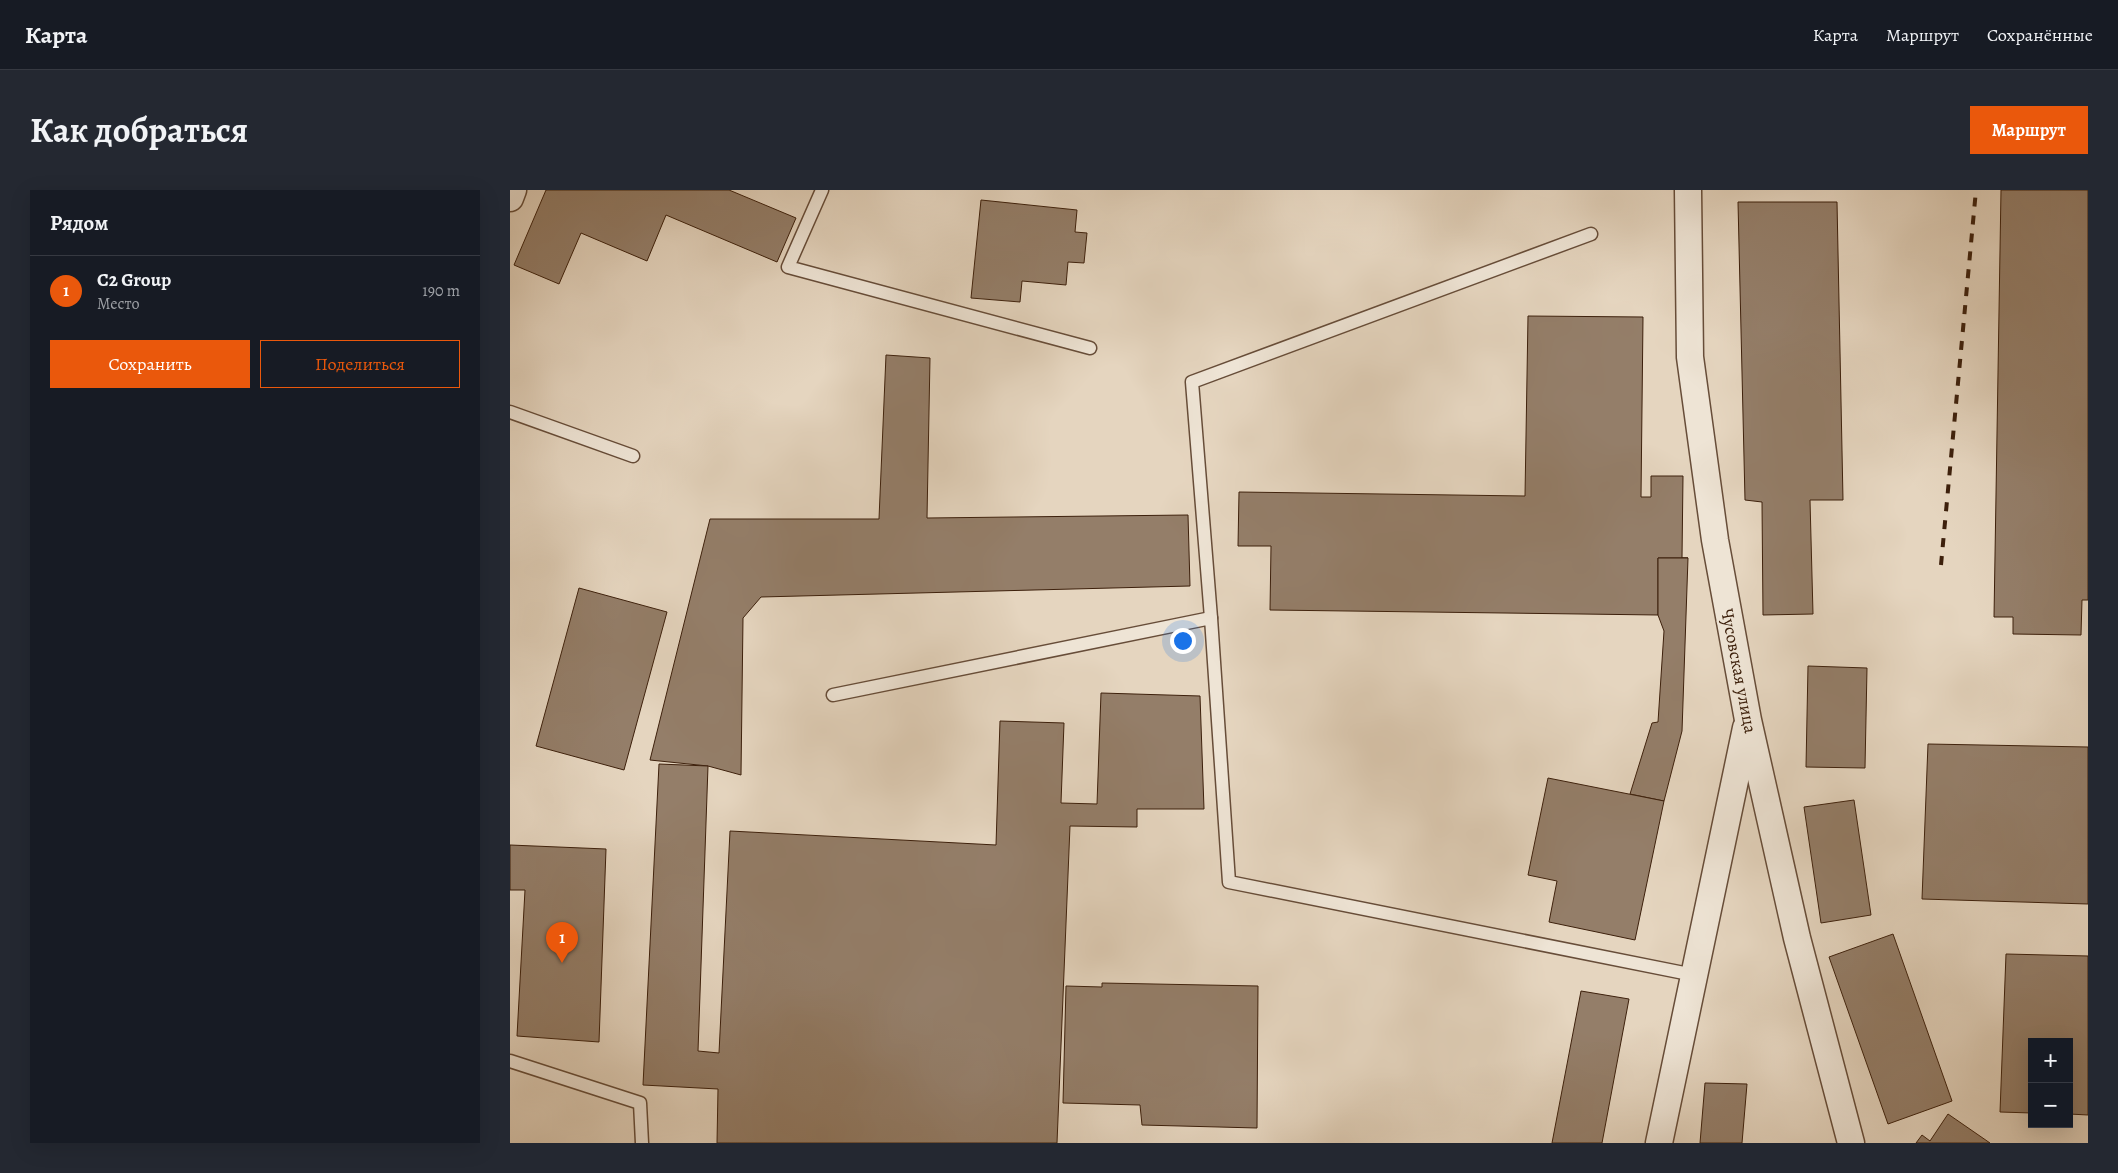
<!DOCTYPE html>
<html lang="ru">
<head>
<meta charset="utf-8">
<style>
  body { margin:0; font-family:Alegreya,serif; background:#242831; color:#f1f3f6 }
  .controls { position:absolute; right:15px; bottom:15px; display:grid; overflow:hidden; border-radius:0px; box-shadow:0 5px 20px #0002 }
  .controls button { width:45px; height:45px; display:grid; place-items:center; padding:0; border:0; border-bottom:1px solid #363941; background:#171b24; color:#f1f3f6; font:25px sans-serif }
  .you { position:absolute; left:672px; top:450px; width:18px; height:18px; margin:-12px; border:4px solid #fff; border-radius:50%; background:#1a73e8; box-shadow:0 0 0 8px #1a73e833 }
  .badge { display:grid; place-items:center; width:32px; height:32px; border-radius:50%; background:#ea580c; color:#fff; font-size:16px; font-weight:700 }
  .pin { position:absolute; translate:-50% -41px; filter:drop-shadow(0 1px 2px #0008) }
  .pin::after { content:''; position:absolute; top:26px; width:18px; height:15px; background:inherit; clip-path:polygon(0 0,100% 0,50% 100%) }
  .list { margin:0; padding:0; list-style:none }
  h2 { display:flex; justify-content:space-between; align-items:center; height:65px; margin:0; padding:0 20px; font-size:21px }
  h2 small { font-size:16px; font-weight:400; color:#9ea1a6 }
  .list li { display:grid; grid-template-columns:32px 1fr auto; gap:15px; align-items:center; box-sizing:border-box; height:70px; padding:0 20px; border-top:1px solid #363941 }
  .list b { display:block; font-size:19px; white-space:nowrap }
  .list p { margin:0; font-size:16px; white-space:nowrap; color:#9ea1a6 }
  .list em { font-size:16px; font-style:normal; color:#9ea1a6 }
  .actions { display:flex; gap:10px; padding:15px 20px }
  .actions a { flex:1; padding:11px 0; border:1px solid #ea580c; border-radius:0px; text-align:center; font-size:18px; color:#ea580c }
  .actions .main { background:#ea580c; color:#fff }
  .map { position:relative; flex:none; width:1578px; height:953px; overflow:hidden; border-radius:0px }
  header { display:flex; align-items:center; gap:30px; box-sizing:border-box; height:70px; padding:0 25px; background:#171b24; border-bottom:1px solid #363941 }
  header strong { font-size:24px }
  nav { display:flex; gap:28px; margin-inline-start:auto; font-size:18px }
  .intro { display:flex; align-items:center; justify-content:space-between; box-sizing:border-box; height:120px; padding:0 30px }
  h1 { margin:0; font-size:35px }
  .button { padding:12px 22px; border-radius:0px; background:#ea580c; color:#fff; font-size:18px; font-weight:700 }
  main { display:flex; gap:30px; padding:0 30px }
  aside { flex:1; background:#171b24; border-radius:0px; box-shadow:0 5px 20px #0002 }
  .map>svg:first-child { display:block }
  .building { fill:#947e69; stroke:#3d200c }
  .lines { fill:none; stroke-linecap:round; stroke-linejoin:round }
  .service-casing { stroke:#674d39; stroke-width:15 }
  .minor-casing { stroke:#674d39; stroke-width:29 }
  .service { stroke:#eee4d5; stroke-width:12 }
  .minor { stroke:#eee4d5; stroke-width:26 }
  .rail { stroke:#3d200c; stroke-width:4; stroke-dasharray:9 9; stroke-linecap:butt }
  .labels { text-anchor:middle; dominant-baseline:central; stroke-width:4.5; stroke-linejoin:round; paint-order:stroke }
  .street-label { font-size:18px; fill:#3d200c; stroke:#eee4d5 }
</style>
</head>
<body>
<header>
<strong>Карта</strong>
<nav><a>Карта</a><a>Маршрут</a><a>Сохранённые</a></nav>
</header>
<div class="intro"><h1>Как добраться</h1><a class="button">Маршрут</a></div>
<main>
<aside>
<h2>Рядом<small></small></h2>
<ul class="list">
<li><span class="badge">1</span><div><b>С2 Group</b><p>Место</p></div><em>190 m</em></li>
</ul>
<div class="actions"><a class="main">Сохранить</a><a>Поделиться</a></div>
</aside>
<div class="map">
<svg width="1578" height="953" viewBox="0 0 1578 953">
  <rect width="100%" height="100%" fill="#e5d5bf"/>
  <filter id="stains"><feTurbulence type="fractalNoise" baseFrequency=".004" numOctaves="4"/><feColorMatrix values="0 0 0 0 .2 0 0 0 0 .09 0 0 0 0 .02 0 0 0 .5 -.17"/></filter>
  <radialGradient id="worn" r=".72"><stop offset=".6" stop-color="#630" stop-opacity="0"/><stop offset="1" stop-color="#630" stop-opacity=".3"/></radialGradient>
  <!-- building -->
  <g class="building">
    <path d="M36,0h183l67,28 -19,44 -111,-47 -19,46 -66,-28 -22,51 -45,-19z"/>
    <path d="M1491,0h87v410h-6l-1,35 -68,-1v-17h-19z"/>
    <path d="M471,10l96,10 -2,22 12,1 -3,30 -16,-1 -2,23 -44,-4 -2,21 -49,-4z"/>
    <path d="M1228,12h99l6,298h-33l3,114 -50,1 -1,-113 -17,-2z"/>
    <path d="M1018,126l115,1 -2,180h10v-21h32l-1,82h6h-30v57l-388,-5 1,-64h-33l1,-54 286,4z"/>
    <path d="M376,165l44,3 -3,160 261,-3 2,71 -429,11 -18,21 -2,157 -33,-9 -58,-6 60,-241h169z"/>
    <path d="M1148,368h30l-6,173 -18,70 -34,-7 22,-71 6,-1 6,-91 -6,-16z"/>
    <path d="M69,398l88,24 -43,158 -88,-24z"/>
    <path d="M1298,476l59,2 -2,100 -59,-1z"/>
    <path d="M591,503l99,3 4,113h-67v18l-67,-1 -13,317h-340l1,-54 -75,-4 16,-321 49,2 -10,285 21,2 11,-222 266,14 4,-124 64,2 -3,80 36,1z"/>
    <path d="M1418,554l160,3v157l-166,-5z"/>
    <path d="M1038,588l116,23 -29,139 -86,-18 8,-41 -29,-6z"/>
    <path d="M1344,610l17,115 -50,8 -17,-116z"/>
    <path d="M0,655l96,4 -7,193 -82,-6 8,-146h-15z"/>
    <path d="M1383,744l59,167 -64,23 -59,-167z"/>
    <path d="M1496,764l82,2v159l-19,-1v-72h-37v71l-32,-1z"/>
    <path d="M592,793l156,3 -1,142 -115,-3 -2,-20 -77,-2 3,-117 36,1z"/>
    <path d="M1071,801l48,8 -27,144h-50z"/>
    <path d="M1195,893l42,1 -5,59h-42z"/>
    <path d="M1438,924l42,29h-74l6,-8 8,6z"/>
  </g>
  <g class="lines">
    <defs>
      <g id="service">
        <path d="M312,0l-34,77 302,81"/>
        <path d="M0,222l123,44"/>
        <path d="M701,428l-19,-236 399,-148"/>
        <path d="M323,505l378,-77 18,264 465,93"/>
        <path d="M0,871l130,42 2,40"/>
      </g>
      <g id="minor">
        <path d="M1178,0l2,167 25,183 33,180 49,218 54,205"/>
        <path d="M0,8l3,-8"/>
        <path d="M1149,953l87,-415"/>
      </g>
    </defs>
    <!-- service casing -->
    <use href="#service" class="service-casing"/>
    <!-- minor casing -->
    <use href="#minor" class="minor-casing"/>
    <!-- service -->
    <use href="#service" class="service"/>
    <!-- minor -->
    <use href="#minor" class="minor"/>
    <!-- rail -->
    <path class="rail" d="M1431,375l35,-375"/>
  </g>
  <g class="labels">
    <!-- street labels -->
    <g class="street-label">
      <text transform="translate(1229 481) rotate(79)">Чусовская улица</text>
    </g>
  </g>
  <rect width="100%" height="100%" filter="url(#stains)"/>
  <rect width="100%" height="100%" fill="url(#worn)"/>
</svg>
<div class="controls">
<button>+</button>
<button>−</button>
</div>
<div class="you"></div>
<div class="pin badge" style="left:52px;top:773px">1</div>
</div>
</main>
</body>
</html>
